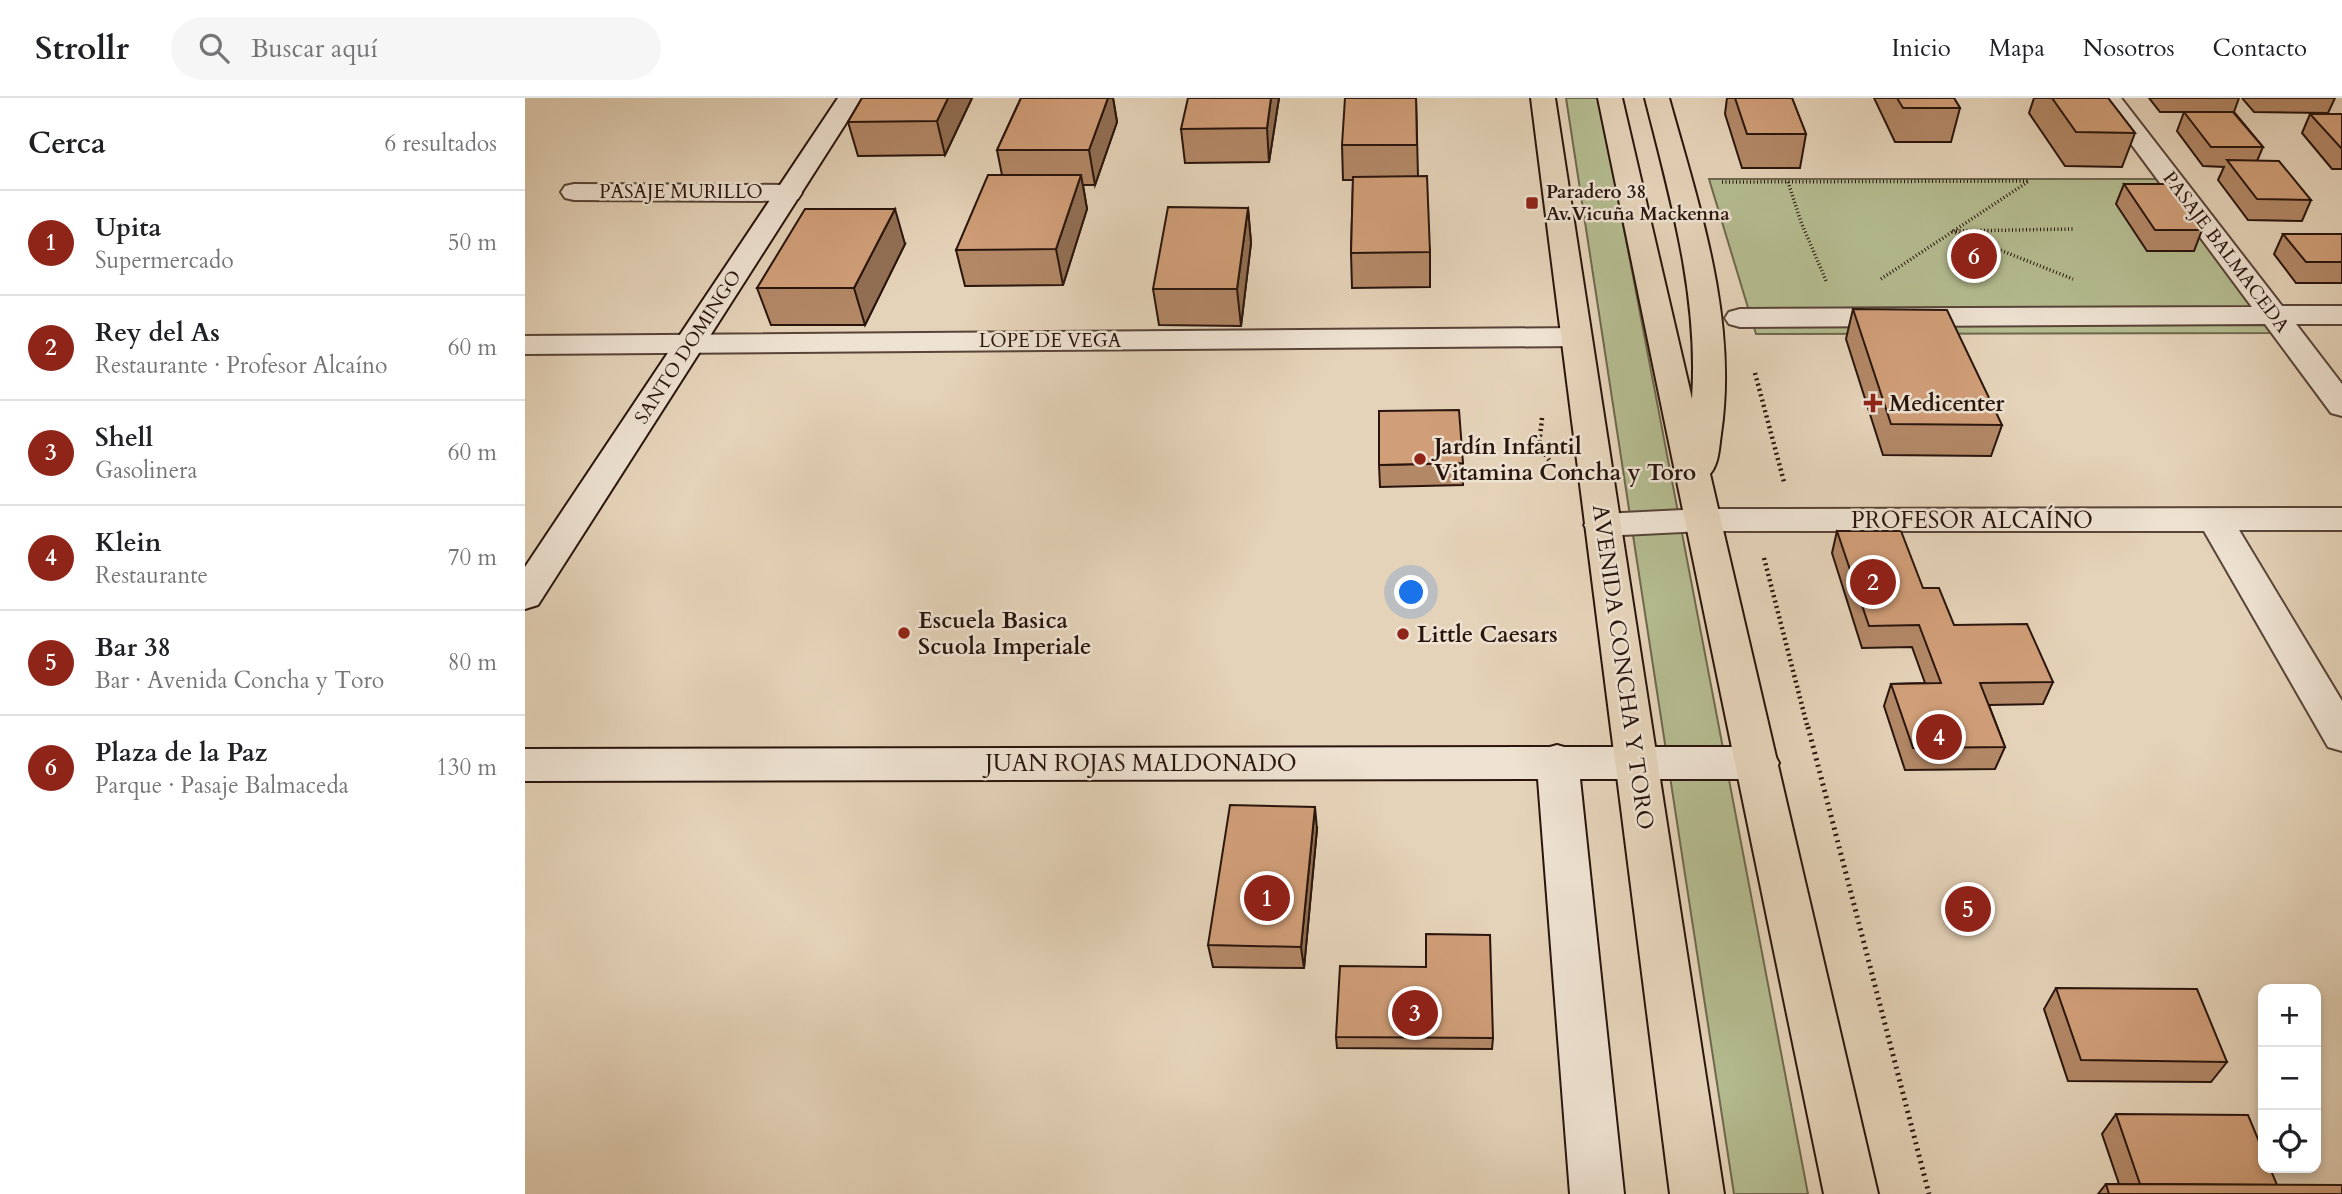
<!DOCTYPE html>
<html lang="es">
<head>
<meta charset="utf-8">
<style>
  body { margin:0; font-family:Cardo,serif; background:#f6f6f6; color:#202124 }
  .controls { position:absolute; right:21px; bottom:21px; display:grid; overflow:hidden; border-radius:14px; box-shadow:0 4px 10px #0003 }
  .controls button { width:63px; height:63px; display:grid; place-items:center; padding:0; border:0; border-bottom:2px solid #e0e0e0; background:#fff; color:#202124; font:35px sans-serif }
  .you { position:absolute; left:887px; top:495px; width:24px; height:24px; margin:-18px; border:5px solid #fff; border-radius:50%; background:#1a73e8; box-shadow:0 0 0 10px #1a73e833 }
  .badge { display:grid; place-items:center; width:46px; height:46px; border-radius:50%; background:#8f2418; color:#fff; font-size:23px; font-weight:700 }
  .pin { position:absolute; translate:-50% -50%; border:4px solid #fff; box-shadow:0 2px 7px #0006 }
  .list { margin:0; padding:0; list-style:none }
  h2 { display:flex; justify-content:space-between; align-items:center; height:91px; margin:0; padding:0 28px; font-size:30px }
  h2 small { font-size:23px; font-weight:400; color:#757577 }
  .list li { display:grid; grid-template-columns:46px 1fr auto; gap:21px; align-items:center; box-sizing:border-box; height:105px; padding:0 28px; border-top:2px solid #e0e0e0 }
  .list b { display:block; font-size:26px; white-space:nowrap }
  .list p { margin:0; font-size:23px; white-space:nowrap; color:#757577 }
  .list em { font-size:23px; font-style:normal; color:#757577 }
  .icon { flex:none; width:38px; height:38px; fill:none; stroke:currentColor; stroke-width:2; stroke-linecap:round; stroke-linejoin:round }
  .map { position:relative; flex:none; width:1817px; height:1096px; overflow:hidden }
  header { display:flex; align-items:center; gap:42px; box-sizing:border-box; height:98px; padding:0 35px; background:#fff; border-bottom:2px solid #e0e0e0 }
  header strong { font-size:33px }
  nav { display:flex; gap:38px; margin-inline-start:auto; font-size:24px }
  .search { width:490px; height:63px; background:#f6f6f6; display:flex; align-items:center; gap:18px; box-sizing:border-box; padding:0 24px; border-radius:38px; color:#757577; font-size:26px }
  main { display:flex }
  aside { flex:1; background:#fff }
  .map>svg:first-child { display:block }
  .green { fill:#b4bc90; stroke:#6e684e; stroke-width:2 }
  .lines { fill:none; stroke-linecap:round; stroke-linejoin:round }
  .street-casing { stroke:#584438; stroke-width:4 }
  .secondary-casing { stroke:#29150d; stroke-width:4 }
  .primary-casing { stroke:#29150d; stroke-width:4 }
  .path-far2 { stroke:#29150d; stroke-width:3.5; stroke-dasharray:1 2.5; stroke-linecap:butt }
  .path-far1 { stroke:#29150d; stroke-width:4.5; stroke-dasharray:2 3.5; stroke-linecap:butt }
  .path { stroke:#29150d; stroke-width:5; stroke-dasharray:2 4.5; stroke-linecap:butt }
  .street { fill:#eee2d2; fill-rule:evenodd }
  .secondary { fill:#eee2d2; fill-rule:evenodd }
  .primary { fill:#e5d3b9; fill-rule:evenodd }
  .wall { fill:#b38867; stroke:#29150d; stroke-width:2 }
  .shaded-wall { fill:#926f54; stroke:#29150d; stroke-width:2 }
  .building { fill:#d09e78; stroke:#29150d; stroke-width:2 }
  .poi-dot { fill:#8f2418; stroke:#eee2d2; stroke-width:2.5 }
  .labels { text-anchor:middle; dominant-baseline:central; stroke-width:5; stroke-linejoin:round; paint-order:stroke }
  .far-street-label { font-size:19px; fill:#29150d; stroke:#eee2d2 }
  .far-poi-label { font-size:19px; font-weight:bold; fill:#29150d; stroke:#eee2d2; text-anchor:start }
  .poi-label { font-size:23px; font-weight:bold; fill:#29150d; stroke:#eee2d2; text-anchor:start }
  .street-label { font-size:23px; fill:#29150d; stroke:#eee2d2 }
</style>
</head>
<body>
<header>
<strong>Strollr</strong>
<div class="search"><svg class="icon" aria-label="search" viewBox="0 0 24 24"><circle cx="10" cy="10" r="6"/><path d="M15 15l6 6"/></svg>Buscar aquí</div>
<nav><a>Inicio</a><a>Mapa</a><a>Nosotros</a><a>Contacto</a></nav>
</header>
<main>
<aside>
<h2>Cerca<small>6 resultados</small></h2>
<ul class="list">
<li><span class="badge">1</span><div><b>Upita</b><p>Supermercado</p></div><em>50 m</em></li>
<li><span class="badge">2</span><div><b>Rey del As</b><p>Restaurante · Profesor Alcaíno</p></div><em>60 m</em></li>
<li><span class="badge">3</span><div><b>Shell</b><p>Gasolinera</p></div><em>60 m</em></li>
<li><span class="badge">4</span><div><b>Klein</b><p>Restaurante</p></div><em>70 m</em></li>
<li><span class="badge">5</span><div><b>Bar 38</b><p>Bar · Avenida Concha y Toro</p></div><em>80 m</em></li>
<li><span class="badge">6</span><div><b>Plaza de la Paz</b><p>Parque · Pasaje Balmaceda</p></div><em>130 m</em></li>
</ul>
</aside>
<div class="map">
<svg width="1817" height="1096" viewBox="0 0 1817 1096">
  <rect width="100%" height="100%" fill="#e5d3b9"/>
  <filter id="stains"><feTurbulence type="fractalNoise" baseFrequency=".00286" numOctaves="4"/><feColorMatrix values="0 0 0 0 .2 0 0 0 0 .09 0 0 0 0 .02 0 0 0 .5 -.17"/></filter>
  <radialGradient id="worn" r=".72"><stop offset=".6" stop-color="#630" stop-opacity="0"/><stop offset="1" stop-color="#630" stop-opacity=".3"/></radialGradient>
  <!-- green -->
  <g class="green">
    <path d="M1041,0h33l209,1096h-74z"/>
    <path d="M1184,81h447l116,154 -516,1z"/>
  </g>
  <g class="lines">
    <defs>
      <g id="street">
        <path d="M1572,0h24l161,208h60v18h-46l46,60v32l-11,-3 -66,-89 -525,3 -11,-3 -4,-6 4,-6 11,-3 512,-2z"/>
        <path d="M49,86l215,1 9,2 4,6 -4,6 -9,2 -215,-1 -9,-2 -4,-6 4,-6z"/>
        <path d="M1050,230l11,3 4,6 -4,6 -11,3 -1050,8v-18z"/>
        <path d="M1817,410v22h-103l103,171v50l-14,-4 -124,-216h-501l-101,5 -12,-3 -6,-8 6,-8 12,-3 101,-5z"/>
      </g>
      <g id="secondary">
        <path d="M313,0h24l-324,507 -13,4v-42z"/>
        <path d="M1032,647l7,2h194l15,5 6,11 -6,11 -15,5h-178l44,415h-54l-32,-415 -1013,2v-32l1025,-2z"/>
      </g>
      <g id="primary">
        <path d="M1006,0h24l169,1096h-54z"/>
        <path d="M1073,0h24l70,301c7,-103 -22,-202 -47,-301h24c30,108 69,222 52,336 -2,13 -2,30 -11,40l168,720h-54z"/>
      </g>
    </defs>
    <!-- street casing -->
    <use href="#street" class="street-casing"/>
    <!-- secondary casing -->
    <use href="#secondary" class="secondary-casing"/>
    <!-- primary casing -->
    <use href="#primary" class="primary-casing"/>
    <!-- path-far2 -->
    <g class="path-far2">
      <path d="M1197,84l306,-1"/>
      <path d="M1263,84l13,40 26,61"/>
      <path d="M1427,133l121,48"/>
      <path d="M1431,133l117,-2"/>
      <path d="M1356,181l148,-98"/>
    </g>
    <!-- path-far1 -->
    <g class="path-far1">
      <path d="M1230,275l29,109"/>
      <path d="M1017,320l-3,28 10,14"/>
      <path d="M1239,460l44,171"/>
    </g>
    <!-- path -->
    <path class="path" d="M1283,629l121,467"/>
    <!-- street -->
    <use href="#street" class="street"/>
    <!-- secondary -->
    <use href="#secondary" class="secondary"/>
    <!-- primary -->
    <use href="#primary" class="primary"/>
  </g>
  <!-- wall -->
  <g class="wall">
    <path d="M337,0h110l-27,57 -87,1 -10,-34z"/>
    <path d="M496,0h92l4,24 -22,63h-12l4,24 -24,76 -98,1 -9,-36 46,-75 -5,-25z"/>
    <path d="M754,0l-10,64 -84,1 -4,-34z"/>
    <path d="M891,0l2,78 12,76v35l-78,1 -1,-35 2,-73h-10l-1,-35z"/>
    <path d="M1202,0h65l14,36 -6,34h-58l-17,-54z"/>
    <path d="M1349,0h80l6,10 -9,34h-56z"/>
    <path d="M1509,0h74l27,35 -13,34 -57,-1 -36,-53z"/>
    <path d="M1624,0h90l-5,14 29,35 -6,14 54,39 -9,21 -54,-1 -30,-40 6,-13 -21,-1 -26,-35 7,-19h-24z"/>
    <path d="M1717,0h93l-7,15 -74,-1z"/>
    <path d="M1785,16h32v55h-10l-30,-36z"/>
    <path d="M1599,86l78,46 -8,21h-47l-31,-47z"/>
    <path d="M723,110l3,35 -10,83 -82,-1 -6,-36z"/>
    <path d="M1758,136h59v49h-46l-22,-29z"/>
    <path d="M380,146l-40,81h-94l-14,-37z"/>
    <path d="M1328,211l149,116 -11,31 -108,-1 -37,-116z"/>
    <path d="M938,365v22l-83,2 -1,-22z"/>
    <path d="M1312,433l86,57 31,37 99,57 -10,22 -54,1 16,42 -10,22 -90,1 -21,-64 7,-22 34,-1 -13,-36 -50,1 -30,-95z"/>
    <path d="M792,731l-13,139 -91,-1 -5,-22z"/>
    <path d="M901,869l67,71 -1,11 -155,-1 -1,-11z"/>
    <path d="M1531,890l171,74 -16,20 -143,-1 -24,-72z"/>
    <path d="M1591,1016l161,71 65,9h-244l8,-10h13l-17,-50z"/>
  </g>
  <!-- shaded-wall -->
  <g class="shaded-wall">
    <path d="M423,0h24l-27,57 -8,-34z"/>
    <path d="M583,0h5l4,24 -22,63 -6,-35z"/>
    <path d="M746,0h8l-10,64 -2,-34z"/>
    <path d="M556,77l6,34 -24,76 -7,-36z"/>
    <path d="M723,110l3,35 -10,83 -4,-37z"/>
    <path d="M370,111l10,35 -40,81 -11,-37z"/>
    <path d="M790,709l2,22 -13,139 -3,-21z"/>
  </g>
  <!-- building -->
  <g class="building">
    <path d="M337,0h86l-11,23 -89,1z"/>
    <path d="M496,0h87l-19,52h-92z"/>
    <path d="M663,0h83l-4,30 -86,1z"/>
    <path d="M820,0h71l1,47h-75z"/>
    <path d="M1210,0h57l14,36h-59z"/>
    <path d="M1372,0h57l6,10h-57z"/>
    <path d="M1527,0h56l27,35 -59,-1z"/>
    <path d="M1659,14h49l30,35h-52z"/>
    <path d="M1785,16h32v35z"/>
    <path d="M1702,62l52,1 32,39 -54,-1z"/>
    <path d="M463,77h93l-25,74 -100,1z"/>
    <path d="M902,78l3,76 -79,1 2,-76z"/>
    <path d="M1599,86h45l33,46h-47z"/>
    <path d="M643,109l80,1 -11,81h-84z"/>
    <path d="M280,111h90l-41,79h-97z"/>
    <path d="M1758,136h59v28h-36z"/>
    <path d="M1328,211l94,1 55,115 -111,-1z"/>
    <path d="M934,312l4,53 -84,2v-54z"/>
    <path d="M1312,433h64l22,57h16l15,37 73,-1 26,58 -73,1 25,64 -92,1 -22,-64 50,-1 -22,-58 -50,1z"/>
    <path d="M705,707l85,2 -14,140 -93,-2z"/>
    <path d="M901,836l64,1 3,103 -157,-1 4,-71 86,1z"/>
    <path d="M1531,890l141,1 30,73 -146,-2z"/>
    <path d="M1591,1016l132,1 15,36v17h7l7,17 -137,-1z"/>
    <path d="M1581,1086l236,1v9h-233z"/>
  </g>
  <!-- markers -->
  <g class="poi-dot">
    <rect x="1000" y="98" width="14" height="14" rx="3.5"/>
    <path d="M1344.5 294.5h7v7h7v7h-7v7h-7v-7h-7v-7h7z"/>
    <circle cx="895" cy="361" r="7"/>
    <circle cx="379" cy="535" r="7"/>
    <circle cx="878" cy="536" r="7"/>
  </g>
  <g class="labels">
    <!-- far-street labels -->
    <g class="far-street-label">
      <text x="156" y="94">PASAJE MURILLO</text>
      <text transform="translate(1701 154) rotate(53)">PASAJE BALMACEDA</text>
      <text x="525" y="243">LOPE DE VEGA</text>
      <text transform="translate(163 249) rotate(-57)">SANTO DOMINGO</text>
    </g>
    <!-- far-poi labels -->
    <g class="far-poi-label">
      <text x="1021" y="94">Paradero 38<tspan x="1021" dy="22">Av.Vicuña Mackenna</tspan></text>
    </g>
    <!-- poi labels -->
    <g class="poi-label">
      <text x="1364" y="305">Medicenter</text>
      <text x="909" y="348">Jardín Infantil<tspan x="909" dy="26">Vitamina Concha y Toro</tspan></text>
      <text x="393" y="522">Escuela Basica<tspan x="393" dy="26">Scuola Imperiale</tspan></text>
      <text x="892" y="536">Little Caesars</text>
    </g>
    <!-- street labels -->
    <g class="street-label">
      <text x="1447" y="422">PROFESOR ALCAÍNO</text>
      <text transform="translate(1098 569) rotate(82)">AVENIDA CONCHA Y TORO</text>
      <text x="616" y="665">JUAN ROJAS MALDONADO</text>
    </g>
  </g>
  <rect width="100%" height="100%" filter="url(#stains)"/>
  <rect width="100%" height="100%" fill="url(#worn)"/>
</svg>
<div class="controls">
<button>+</button>
<button>−</button>
<button><svg class="icon" aria-label="locate" viewBox="0 0 24 24"><circle cx="12" cy="12" r="6"/><path d="M12 2v4M12 18v4M2 12h4M18 12h4"/></svg></button>
</div>
<div class="you"></div>
<div class="pin badge" style="left:742px;top:800px">1</div>
<div class="pin badge" style="left:1348px;top:484px">2</div>
<div class="pin badge" style="left:890px;top:915px">3</div>
<div class="pin badge" style="left:1414px;top:639px">4</div>
<div class="pin badge" style="left:1443px;top:811px">5</div>
<div class="pin badge" style="left:1449px;top:158px">6</div>
</div>
</main>
</body>
</html>
